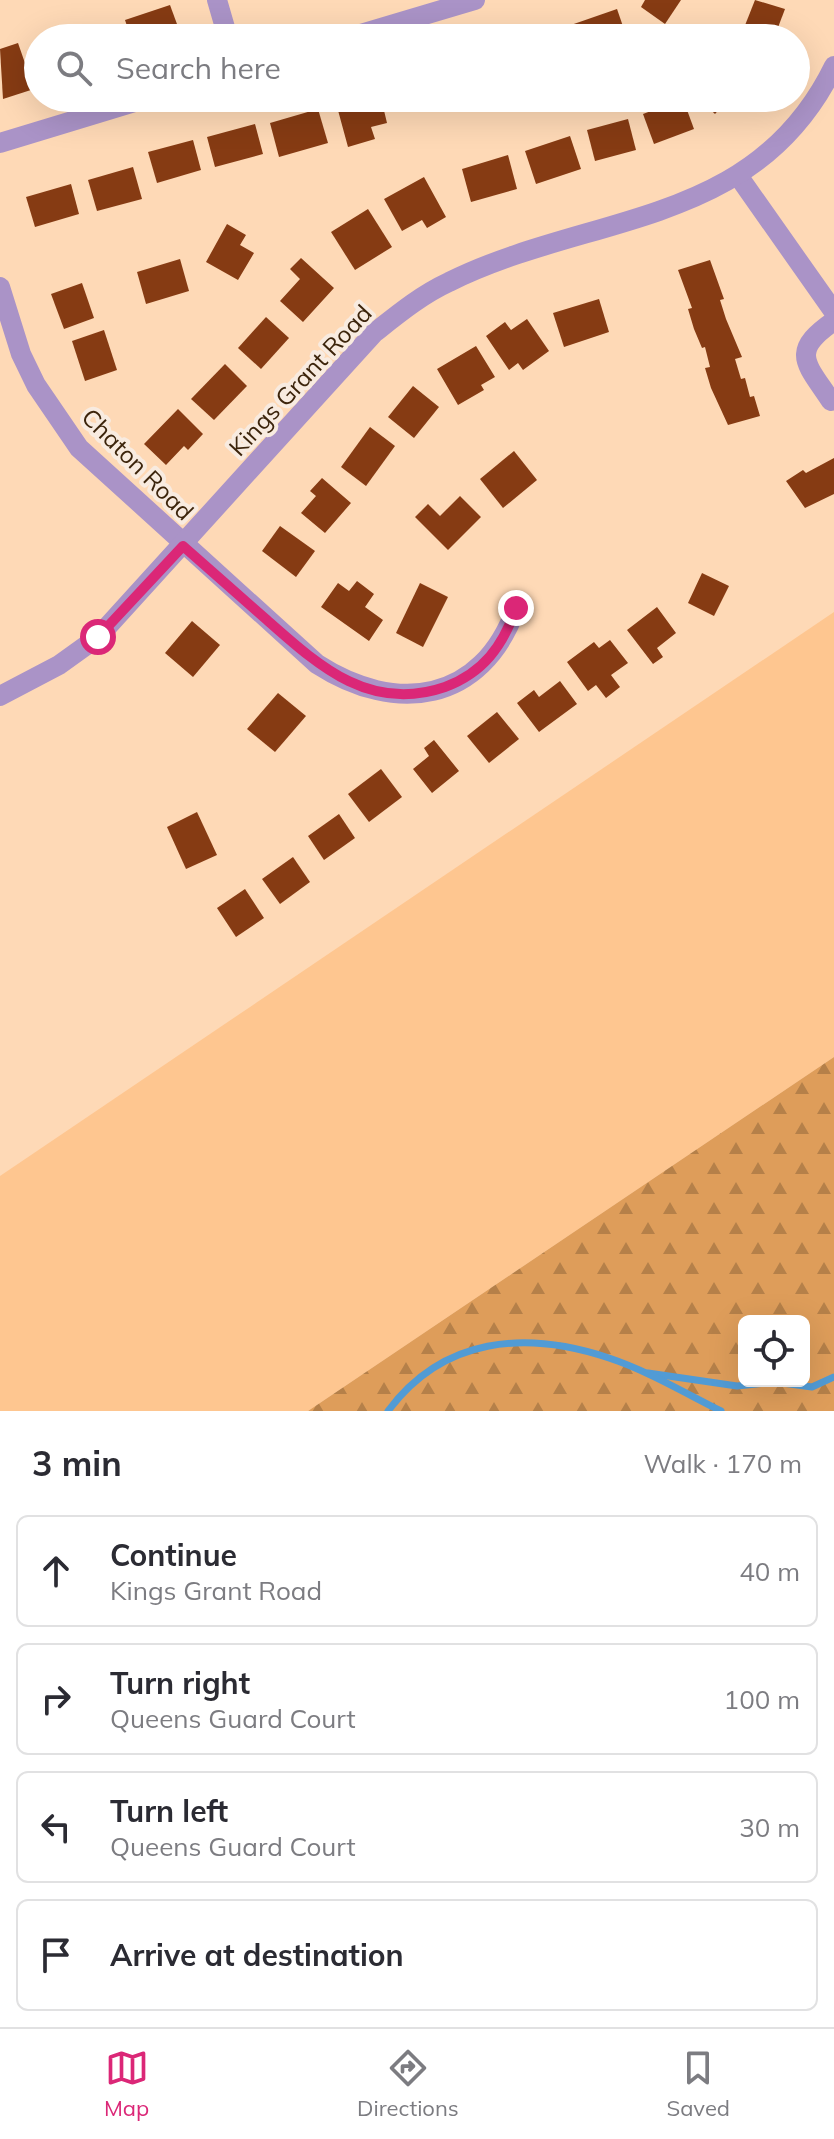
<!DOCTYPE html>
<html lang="en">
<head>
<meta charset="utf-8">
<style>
  body { margin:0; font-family:Mulish,sans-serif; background:#f2f2f3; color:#2b2b33 }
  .controls { position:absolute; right:24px; bottom:24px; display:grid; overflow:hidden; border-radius:12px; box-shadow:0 8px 32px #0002 }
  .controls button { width:72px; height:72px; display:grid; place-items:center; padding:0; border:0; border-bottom:2px solid #e1e1e2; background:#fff; color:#2b2b33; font:40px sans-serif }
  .stop { position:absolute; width:24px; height:24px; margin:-18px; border:6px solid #db2777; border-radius:50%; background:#fff }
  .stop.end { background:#db2777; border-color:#fff; box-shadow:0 2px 8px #0008 }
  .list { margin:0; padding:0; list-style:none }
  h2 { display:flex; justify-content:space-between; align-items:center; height:104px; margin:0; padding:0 32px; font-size:34px }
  h2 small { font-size:26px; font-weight:400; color:#7c7c81 }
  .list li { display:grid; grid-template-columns:52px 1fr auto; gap:24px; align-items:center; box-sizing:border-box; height:112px; margin:0 16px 16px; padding:0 16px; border:2px solid #e1e1e2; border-radius:12px }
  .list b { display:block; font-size:30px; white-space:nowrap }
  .list p { margin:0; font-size:26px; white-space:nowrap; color:#7c7c81 }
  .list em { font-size:26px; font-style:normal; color:#7c7c81 }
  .icon { flex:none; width:44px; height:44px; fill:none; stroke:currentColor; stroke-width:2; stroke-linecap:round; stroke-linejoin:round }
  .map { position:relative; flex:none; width:834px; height:1411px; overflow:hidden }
  .search { position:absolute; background:#fff; box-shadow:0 8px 32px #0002; left:24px; right:24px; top:24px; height:88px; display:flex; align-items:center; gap:20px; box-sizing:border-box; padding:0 28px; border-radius:44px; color:#7c7c81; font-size:30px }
  .sheet { height:616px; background:#fff }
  nav { display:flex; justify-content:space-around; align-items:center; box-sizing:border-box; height:112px; border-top:2px solid #e1e1e2; background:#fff; font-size:22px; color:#7c7c81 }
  nav a { display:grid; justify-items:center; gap:4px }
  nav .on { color:#db2777 }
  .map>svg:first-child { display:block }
  .grass { fill:#fec690 }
  .forest { fill:url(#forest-firs); fill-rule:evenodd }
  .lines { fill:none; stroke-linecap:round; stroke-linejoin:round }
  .stream { stroke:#519bd5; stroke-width:7 }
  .building { fill:#863b13 }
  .minor { stroke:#aa93c7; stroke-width:20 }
  .route { stroke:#db2777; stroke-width:10 }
  .labels { text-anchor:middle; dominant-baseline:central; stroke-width:8; stroke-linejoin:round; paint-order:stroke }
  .street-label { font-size:24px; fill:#3c240b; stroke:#f8ebe0 }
</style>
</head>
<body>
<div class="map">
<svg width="834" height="1411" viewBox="0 0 834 1411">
  <defs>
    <pattern id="forest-firs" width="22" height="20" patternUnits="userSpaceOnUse" patternTransform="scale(2)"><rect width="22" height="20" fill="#de9d5a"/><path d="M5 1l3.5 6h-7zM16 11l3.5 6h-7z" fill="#b58049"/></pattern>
  </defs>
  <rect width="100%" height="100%" fill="#fed9b6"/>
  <!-- grass -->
  <path class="grass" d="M834,612v445l-526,354h-308v-235z"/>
  <!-- forest -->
  <path class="forest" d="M834,1057v354h-526zM744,1321h60v60h-60z"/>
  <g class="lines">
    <!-- stream -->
    <g class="stream">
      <path d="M648,1373l89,13 38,-4 37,5 22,-10"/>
      <path d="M388,1411c55,-74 137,-81 221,-53 39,13 76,35 112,53"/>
    </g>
  </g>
  <!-- building -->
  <g class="building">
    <path d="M645,0h36l-16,24 -24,-17z"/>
    <path d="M755,0l30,9 -11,29h-34z"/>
    <path d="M170,5l11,30 -50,3 -6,-18z"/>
    <path d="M617,9l10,29h-55l-4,-12z"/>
    <path d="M112,24l3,14h-49v-1z"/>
    <path d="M562,26l3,12h-23l-1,-6z"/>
    <path d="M18,43l16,46 -31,10 -3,-50z"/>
    <path d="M353,98h28l6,25 -16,4 4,12 -27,8 -12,-44z"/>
    <path d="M396,98h53v1l-49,13z"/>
    <path d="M698,98h31l-14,16z"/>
    <path d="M683,99l11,30 -40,15 -11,-30z"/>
    <path d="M318,109l10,34 -49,14 -9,-34z"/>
    <path d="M628,119l8,31 -41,11 -8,-31z"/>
    <path d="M255,124l8,30 -48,13 -8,-30z"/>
    <path d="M570,136l11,33 -45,15 -11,-33z"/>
    <path d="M193,140l8,30 -44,13 -9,-31z"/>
    <path d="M508,155l9,34 -46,13 -9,-33z"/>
    <path d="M133,167l9,32 -45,12 -9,-31z"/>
    <path d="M424,177l22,40 -19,11 -5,-8 -20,11 -18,-32z"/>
    <path d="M71,184l8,30 -44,13 -9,-30z"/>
    <path d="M368,209l24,38 -37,23 -24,-38z"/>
    <path d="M227,224l19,11 -6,10 14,8 -16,27 -32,-18z"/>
    <path d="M301,258l33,30 -31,34 -23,-21 20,-22 -10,-10z"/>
    <path d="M180,259l9,32 -43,13 -9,-32z"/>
    <path d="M710,260l14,39 -4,1 6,19 16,38 -7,2 6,20 4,-1 5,19 4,-1 6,20 -32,9 -17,-37 -6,-20 5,-1 -5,-20 -3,1 -8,-19 -6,-20 4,-1 -14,-38z"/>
    <path d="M82,283l12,35 -30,11 -13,-35z"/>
    <path d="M599,299l10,33 -45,15 -11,-34z"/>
    <path d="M266,317l23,21 -28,31 -23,-21z"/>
    <path d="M527,319l22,32 -26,19 -5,-7 -9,7 -23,-34 19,-14 6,8z"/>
    <path d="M104,330l13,40 -32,11 -13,-40z"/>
    <path d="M476,346l19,31 -14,8 3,5 -26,15 -21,-36z"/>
    <path d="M225,364l22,22 -33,34 -23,-21z"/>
    <path d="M413,386l26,21 -25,31 -26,-21z"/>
    <path d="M178,409l25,25 -15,16 -4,-4 -18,19 -22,-21z"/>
    <path d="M370,427l25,19 -29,40 -25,-19z"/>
    <path d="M514,451l23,29 -34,28 -23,-29z"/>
    <path d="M834,458v36l-29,14 -19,-27 17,-11 3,3z"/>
    <path d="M322,478l29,25 -26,30 -24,-20 15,-17 -6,-5z"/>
    <path d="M460,496l21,21 -33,33 -33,-33 13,-13 12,12z"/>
    <path d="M280,526l35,25 -19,26 -34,-26z"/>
    <path d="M702,573l27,13 -15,30 -26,-13z"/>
    <path d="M357,581l17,13 -9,13 18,13 -14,21 -48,-34 17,-24 11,8z"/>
    <path d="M420,583l28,14 -25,50 -27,-14z"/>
    <path d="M657,607l19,26 -19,15 6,9 -10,7 -26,-34z"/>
    <path d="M192,621l28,24 -27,32 -28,-24z"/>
    <path d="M610,640l18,23 -17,12 9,12 -14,11 -10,-13 -8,6 -21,-29 27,-20 5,6z"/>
    <path d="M560,681l17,23 -38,28 -22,-29 17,-13 5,7z"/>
    <path d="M278,693l28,23 -31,36 -28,-23z"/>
    <path d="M497,712l22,27 -30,24 -22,-27z"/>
    <path d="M434,740l25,31 -27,22 -19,-24 16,-13 -5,-8z"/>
    <path d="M381,769l21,28 -33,25 -21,-28z"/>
    <path d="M197,812l20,43 -31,14 -19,-42z"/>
    <path d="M339,814l16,24 -31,22 -16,-24z"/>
    <path d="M293,857l17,25 -30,22 -18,-25z"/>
    <path d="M245,889l19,29 -28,19 -19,-29z"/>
  </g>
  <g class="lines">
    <!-- minor -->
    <g class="minor">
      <path d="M217,0l11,38"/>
      <path d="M347,38l128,-38"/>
      <path d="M0,143l148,-45"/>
      <path d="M739,177l95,135"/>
      <path d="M0,287l21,67 15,31 43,63 238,216c79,51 165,39 199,-56"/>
      <path d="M834,321c-45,31 -28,42 -3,80l3,-2"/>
      <path d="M0,696l59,-31 39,-28 276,-304c24,-19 47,-38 75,-51 141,-70 306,-53 385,-216"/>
    </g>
  </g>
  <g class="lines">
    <!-- route -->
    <path class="route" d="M98,637l85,-91c28,25 56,49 84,74 52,46 103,93 178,67 38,-14 58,-41 71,-79"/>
  </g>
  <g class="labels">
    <!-- street labels -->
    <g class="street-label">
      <text transform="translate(300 380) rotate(-47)">Kings Grant Road</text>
      <text transform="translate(138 464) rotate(45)">Chaton Road</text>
    </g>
  </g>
</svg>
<div class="controls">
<button><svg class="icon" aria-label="locate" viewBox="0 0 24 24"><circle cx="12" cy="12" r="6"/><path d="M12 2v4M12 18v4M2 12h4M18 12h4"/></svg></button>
</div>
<div class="stop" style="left:98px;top:637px"></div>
<div class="stop end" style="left:516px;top:608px"></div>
<div class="search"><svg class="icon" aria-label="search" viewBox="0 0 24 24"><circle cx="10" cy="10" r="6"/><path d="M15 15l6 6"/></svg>Search here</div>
</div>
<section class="sheet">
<h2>3 min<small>Walk · 170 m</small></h2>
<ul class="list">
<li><svg class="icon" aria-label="ahead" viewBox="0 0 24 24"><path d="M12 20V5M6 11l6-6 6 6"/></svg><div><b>Continue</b><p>Kings Grant Road</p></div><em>40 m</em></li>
<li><svg class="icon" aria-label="right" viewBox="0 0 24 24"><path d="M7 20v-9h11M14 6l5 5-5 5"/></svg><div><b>Turn right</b><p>Queens Guard Court</p></div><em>100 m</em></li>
<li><svg class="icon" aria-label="left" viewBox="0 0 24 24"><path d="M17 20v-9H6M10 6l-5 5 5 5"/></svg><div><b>Turn left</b><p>Queens Guard Court</p></div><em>30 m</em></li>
<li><svg class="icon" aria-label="arrive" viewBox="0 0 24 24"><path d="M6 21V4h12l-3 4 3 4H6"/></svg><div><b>Arrive at destination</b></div></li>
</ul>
</section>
<nav>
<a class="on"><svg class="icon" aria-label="map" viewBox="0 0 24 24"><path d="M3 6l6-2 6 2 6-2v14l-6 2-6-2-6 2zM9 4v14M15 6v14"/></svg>Map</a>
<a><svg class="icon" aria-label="directions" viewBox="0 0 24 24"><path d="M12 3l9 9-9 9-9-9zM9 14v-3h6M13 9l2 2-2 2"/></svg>Directions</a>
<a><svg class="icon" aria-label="saved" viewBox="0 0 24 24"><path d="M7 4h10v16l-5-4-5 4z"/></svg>Saved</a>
</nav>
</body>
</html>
